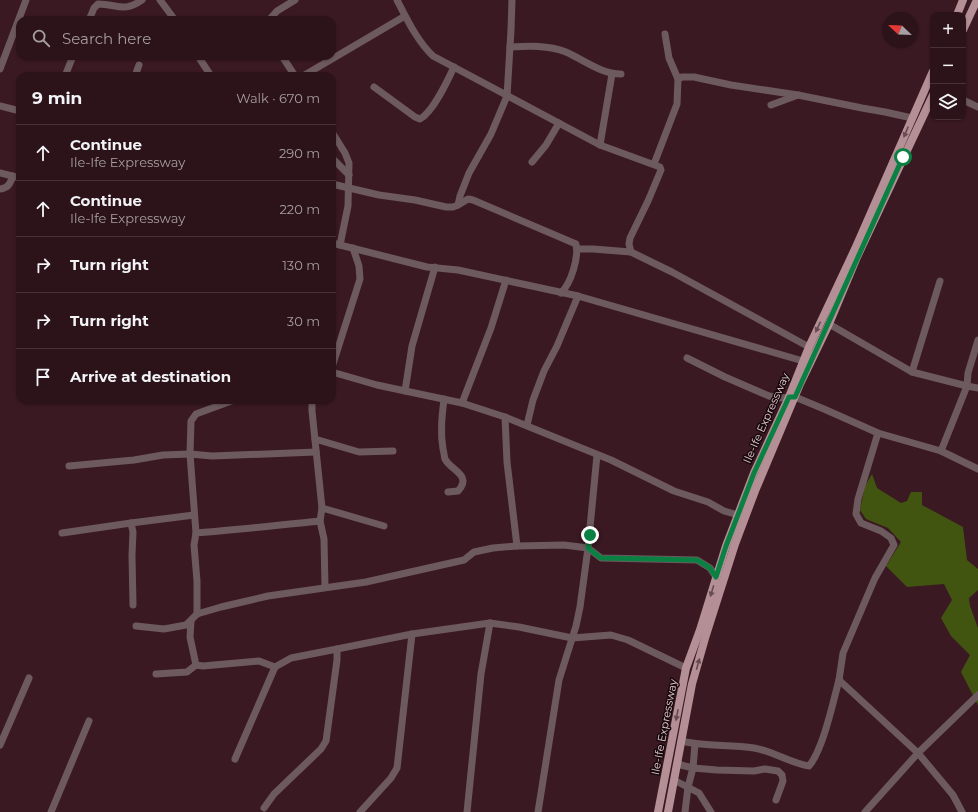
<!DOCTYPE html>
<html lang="en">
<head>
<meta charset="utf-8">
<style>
  :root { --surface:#2c131a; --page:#341c23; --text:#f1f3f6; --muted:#a69ea2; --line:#483239 }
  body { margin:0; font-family:Montserrat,sans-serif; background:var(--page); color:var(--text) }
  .controls { position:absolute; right:12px; top:12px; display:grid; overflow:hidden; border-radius:8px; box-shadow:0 1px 3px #0004 }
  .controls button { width:36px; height:36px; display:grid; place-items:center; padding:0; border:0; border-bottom:1px solid var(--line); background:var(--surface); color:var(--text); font:20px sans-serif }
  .compass { position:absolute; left:882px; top:12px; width:36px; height:36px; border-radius:50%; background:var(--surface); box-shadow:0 1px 3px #0004; rotate:293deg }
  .stop { position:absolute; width:12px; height:12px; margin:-9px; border:3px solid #0b8043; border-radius:50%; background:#fff }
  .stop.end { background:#0b8043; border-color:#fff; box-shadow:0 1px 4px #0008 }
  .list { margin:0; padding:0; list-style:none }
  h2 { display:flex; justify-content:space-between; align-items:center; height:52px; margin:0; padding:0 16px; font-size:17px }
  h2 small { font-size:13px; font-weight:400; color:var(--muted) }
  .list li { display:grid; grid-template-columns:26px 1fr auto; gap:12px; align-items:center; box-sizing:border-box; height:56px; padding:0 16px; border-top:1px solid var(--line) }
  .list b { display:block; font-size:15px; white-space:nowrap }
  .list p { margin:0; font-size:13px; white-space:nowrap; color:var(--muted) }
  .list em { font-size:13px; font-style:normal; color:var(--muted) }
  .icon { flex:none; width:22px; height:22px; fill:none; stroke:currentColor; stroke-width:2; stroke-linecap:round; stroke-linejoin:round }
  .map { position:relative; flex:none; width:978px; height:812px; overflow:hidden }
  .search { position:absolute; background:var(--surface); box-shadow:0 1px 3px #0004; left:16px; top:16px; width:320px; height:44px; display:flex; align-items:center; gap:10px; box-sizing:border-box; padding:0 14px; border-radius:12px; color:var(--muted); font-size:15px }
  .panel { position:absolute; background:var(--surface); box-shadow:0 1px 3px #0004; left:16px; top:72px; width:320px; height:332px; border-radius:12px }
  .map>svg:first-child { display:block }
  .green { fill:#415511 }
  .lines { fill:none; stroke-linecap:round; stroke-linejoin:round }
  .minor { stroke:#6d5a5e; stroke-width:7 }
  .major { stroke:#b48f96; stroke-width:8 }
  .oneway { fill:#664c52 }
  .route { stroke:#0b8043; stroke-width:5 }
  .labels { text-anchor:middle; stroke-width:3; stroke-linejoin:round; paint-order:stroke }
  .street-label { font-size:11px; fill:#e3cbd0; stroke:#18090d }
</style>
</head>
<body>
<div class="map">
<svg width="978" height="812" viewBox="0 0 978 812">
  <rect width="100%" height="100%" fill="#3b1922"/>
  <path class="green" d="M872,474L877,488L901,503L907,501L911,492H922V505L963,527L967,560L978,569V590L969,598L970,606L978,628V705L961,672L970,655L951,636L941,618L952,600L944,584L907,587L886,566L901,542L888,528L866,519L860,510L865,486Z"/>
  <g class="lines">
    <g class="minor">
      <path d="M160,0L175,20"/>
      <path d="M397,0C407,19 417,41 433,56L600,145L660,167L661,170L648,201L630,238L629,244L631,252L672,272L809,347"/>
      <path d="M89,20L94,8L98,4C117,4 124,13 142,0"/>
      <path d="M269,20L277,11L295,0"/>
      <path d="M665,34L669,58L678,79"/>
      <path d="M510,47C529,46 548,45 566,52C584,60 601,74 621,74"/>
      <path d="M198,56L211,76"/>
      <path d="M282,56L295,76"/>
      <path d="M0,69L26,0"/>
      <path d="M65,76L73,56"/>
      <path d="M135,76L139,65"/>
      <path d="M303,76L405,16"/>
      <path d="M374,87L415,117L420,119C433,112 447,82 454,67"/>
      <path d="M963,100L978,107"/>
      <path d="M771,105L798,95L862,108L885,112L912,118"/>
      <path d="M0,106L20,111"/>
      <path d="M332,132L345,153L349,163L348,206L340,245"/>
      <path d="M600,145L612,74"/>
      <path d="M332,158L349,175"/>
      <path d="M532,162L546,145L559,123"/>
      <path d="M654,164L677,104L678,79L682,77H694L731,85L798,95"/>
      <path d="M0,173L20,178"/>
      <path d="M332,184L379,195L415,200L446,207H453L458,205L460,196L469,173L491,134L507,96L511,30L512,0"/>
      <path d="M0,189C8,188 10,184 13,176"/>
      <path d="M458,205L468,199L473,200L576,244C579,258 571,283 561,293"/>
      <path d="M332,243L427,267L458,270L578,296L803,361"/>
      <path d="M577,249H593L631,252"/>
      <path d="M829,324L912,372L967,386L978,388"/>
      <path d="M687,358L725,377L769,396L778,398L795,397L824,409L878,433L941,451L978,469"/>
      <path d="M332,367L360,279L359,266L353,248"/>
      <path d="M332,372L377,385L462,403L505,417L611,460L674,491L708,502L724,511L738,515"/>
      <path d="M912,372L940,281"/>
      <path d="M405,391L412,346L435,267"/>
      <path d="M444,399C442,416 440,432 443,449C444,452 444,456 445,459C450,470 473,475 458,491L448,492"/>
      <path d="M312,400V411L322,508L320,521L324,539L325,587"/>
      <path d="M462,403L491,328L506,280"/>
      <path d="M505,417L507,462L517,546"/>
      <path d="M527,425L533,400L544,371L557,346L578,296"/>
      <path d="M878,433L858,499L856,514L861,523L881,531L891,538L894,545L875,578L843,653L839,680L918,753L953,795L962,812"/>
      <path d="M315,439L359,452L393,451"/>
      <path d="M941,451L967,386L968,373L978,340"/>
      <path d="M597,455L588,548L601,558L697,560L710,568L716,577"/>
      <path d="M69,466L134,460L163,455L190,454L212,456L316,452"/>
      <path d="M322,508L384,526"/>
      <path d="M131,523L133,532L132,555L133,605"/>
      <path d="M62,533L131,523L194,515"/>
      <path d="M196,533L190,454L191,421L196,414L234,400"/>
      <path d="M197,614V581L194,545L196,533C237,530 279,525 320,521"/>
      <path d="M191,621L190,637L196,665L203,666L259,661L275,667"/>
      <path d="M136,626L164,629L186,625L197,614L221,607L268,596L366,582L464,560L474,552L493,548L517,546L564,545L588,548L580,607L576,626L559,680L538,812"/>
      <path d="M156,674L187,672L196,665"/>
      <path d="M681,741C705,747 730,744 754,748C773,751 790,763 809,766C823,750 833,702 839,680"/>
      <path d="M0,745L29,678"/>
      <path d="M235,759L275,667L291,658L337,649L412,634L490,623L519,627L572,638L611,635L628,640L686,668"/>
      <path d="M677,764L693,768L717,770L754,771L765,769L778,771L782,775L783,781L776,800"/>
      <path d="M674,780L699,793L711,812"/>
      <path d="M264,808L274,794L321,749L326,741L337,660V649"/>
      <path d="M51,812L89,721"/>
      <path d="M360,812L391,778L397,768L412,634"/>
      <path d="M467,812L481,674L490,623"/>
      <path d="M685,812L688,787L693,768L695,744"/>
      <path d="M865,812L918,753L978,695"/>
    </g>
    <g class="major">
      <path d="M957,15L963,0"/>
      <path d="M963,30L977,0"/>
      <path d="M658,812L686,668L700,630L726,546L754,473L789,397L809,347L855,249L933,71"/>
      <path d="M668,812L692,684L706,635L735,544L755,491L800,384L829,324L857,257L933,95"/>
    </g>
  </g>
  <defs><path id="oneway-solid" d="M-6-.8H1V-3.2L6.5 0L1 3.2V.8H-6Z"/></defs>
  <g class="oneway">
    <use href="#oneway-solid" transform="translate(906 132) rotate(113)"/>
    <use href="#oneway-solid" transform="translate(818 327) rotate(115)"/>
    <use href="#oneway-solid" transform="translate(712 591) rotate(107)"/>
    <use href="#oneway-solid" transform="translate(698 664) rotate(-75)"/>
    <use href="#oneway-solid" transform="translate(677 715) rotate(101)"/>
  </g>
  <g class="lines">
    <path class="route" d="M590,535L588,548L601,558L697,560L710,568L716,577L726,546L754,473L789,397H795L903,157"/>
  </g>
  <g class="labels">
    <g class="street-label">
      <text transform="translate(766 418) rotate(-66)" y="4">Ile-Ife Expressway</text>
      <text transform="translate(664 727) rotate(-79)" y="4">Ile-Ife Expressway</text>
    </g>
  </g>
</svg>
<div class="controls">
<button>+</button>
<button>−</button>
<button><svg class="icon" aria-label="layers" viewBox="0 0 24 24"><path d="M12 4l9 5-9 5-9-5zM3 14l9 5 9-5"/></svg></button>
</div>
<svg class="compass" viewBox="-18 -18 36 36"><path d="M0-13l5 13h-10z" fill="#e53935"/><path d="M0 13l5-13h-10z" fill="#a69ea2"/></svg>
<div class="stop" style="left:903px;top:157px"></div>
<div class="stop end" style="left:590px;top:535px"></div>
<div class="search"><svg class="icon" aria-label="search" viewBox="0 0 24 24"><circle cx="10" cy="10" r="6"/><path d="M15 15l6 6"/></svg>Search here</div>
<section class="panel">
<h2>9 min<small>Walk · 670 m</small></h2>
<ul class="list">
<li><svg class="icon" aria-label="ahead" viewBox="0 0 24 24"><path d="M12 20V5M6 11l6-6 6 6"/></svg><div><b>Continue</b><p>Ile-Ife Expressway</p></div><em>290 m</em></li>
<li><svg class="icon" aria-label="ahead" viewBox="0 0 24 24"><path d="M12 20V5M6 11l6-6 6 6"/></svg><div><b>Continue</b><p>Ile-Ife Expressway</p></div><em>220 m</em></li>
<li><svg class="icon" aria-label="right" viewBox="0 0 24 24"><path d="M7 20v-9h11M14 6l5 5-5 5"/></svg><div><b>Turn right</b></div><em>130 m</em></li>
<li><svg class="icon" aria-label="right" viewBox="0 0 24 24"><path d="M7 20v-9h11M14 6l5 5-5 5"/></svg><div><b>Turn right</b></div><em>30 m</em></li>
<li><svg class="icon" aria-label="arrive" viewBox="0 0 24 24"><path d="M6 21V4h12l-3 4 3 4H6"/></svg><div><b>Arrive at destination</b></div></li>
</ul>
</section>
</div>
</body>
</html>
